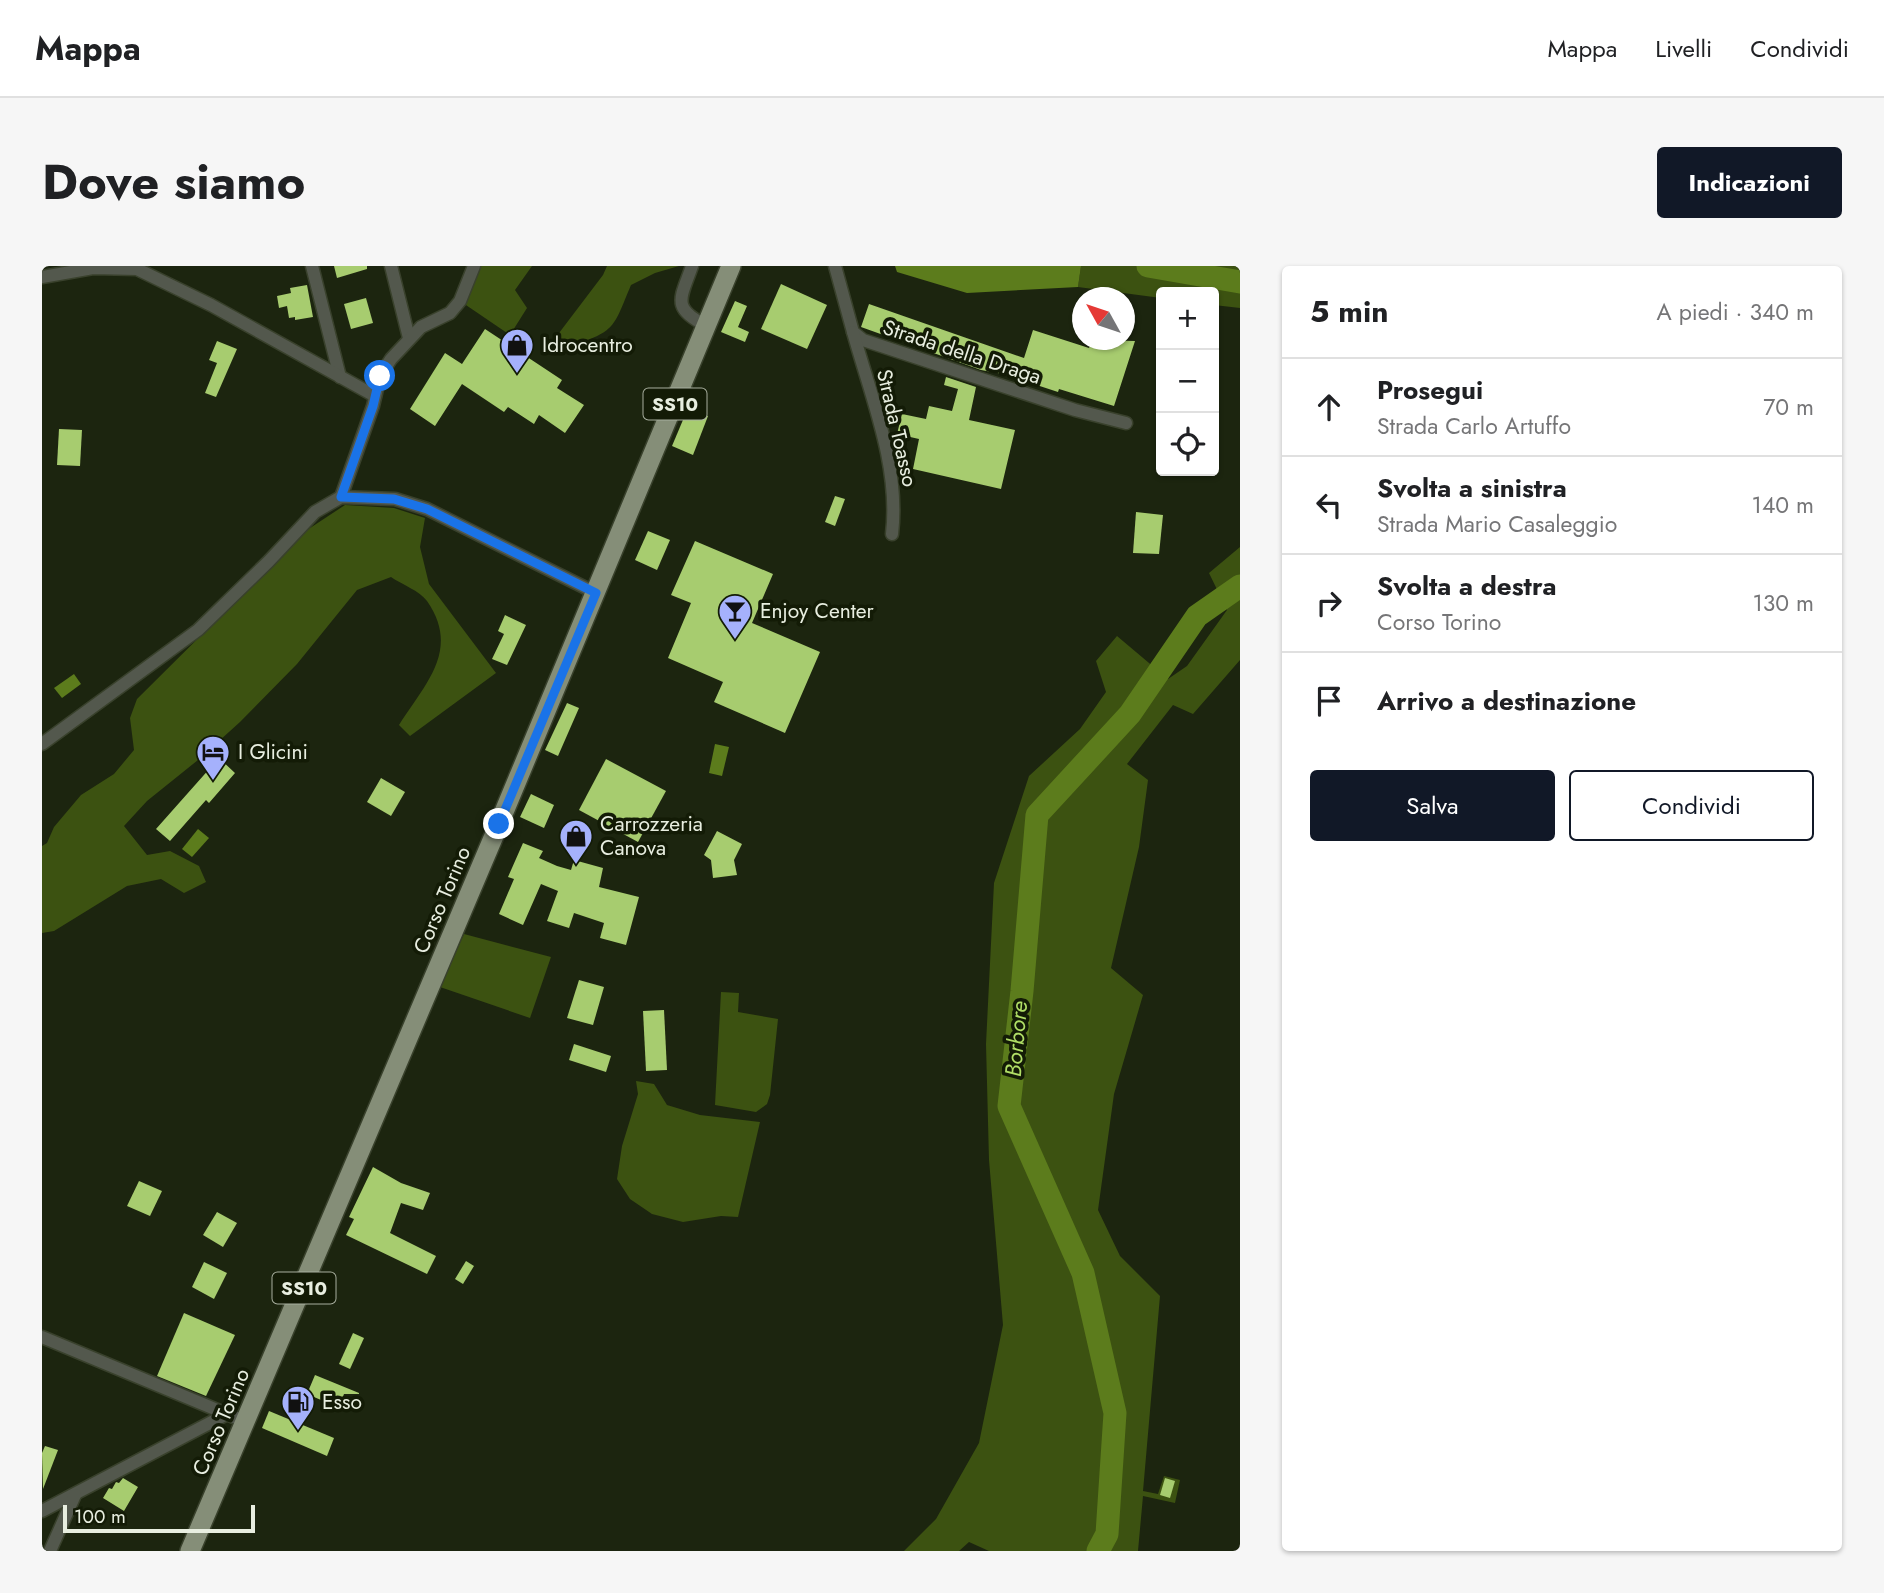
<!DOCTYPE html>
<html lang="it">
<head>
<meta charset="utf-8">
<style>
  :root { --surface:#fff; --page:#f6f6f6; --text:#202124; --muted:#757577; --line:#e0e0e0; --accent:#111827 }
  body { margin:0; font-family:Jost,sans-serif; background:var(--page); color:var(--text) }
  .controls { position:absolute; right:21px; top:21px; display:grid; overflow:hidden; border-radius:7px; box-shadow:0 2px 5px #0004 }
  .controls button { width:63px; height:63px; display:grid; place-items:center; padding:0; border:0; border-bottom:2px solid var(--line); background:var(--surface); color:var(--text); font:35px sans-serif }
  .compass { position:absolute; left:1030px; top:21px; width:63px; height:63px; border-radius:50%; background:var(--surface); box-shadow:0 2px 5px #0004; rotate:310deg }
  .scale { position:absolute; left:21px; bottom:18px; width:192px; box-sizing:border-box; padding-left:7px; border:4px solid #e8eee0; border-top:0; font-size:19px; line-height:24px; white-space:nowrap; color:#e8eee0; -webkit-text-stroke:5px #131b06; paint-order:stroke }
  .stop { position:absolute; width:21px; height:21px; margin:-16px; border:5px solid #1a73e8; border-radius:50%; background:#fff }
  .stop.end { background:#1a73e8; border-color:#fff; box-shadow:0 2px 7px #0008 }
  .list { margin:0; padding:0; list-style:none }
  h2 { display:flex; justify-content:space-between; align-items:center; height:91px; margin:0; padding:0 28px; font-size:30px }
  h2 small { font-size:23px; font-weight:400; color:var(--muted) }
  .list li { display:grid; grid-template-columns:46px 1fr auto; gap:21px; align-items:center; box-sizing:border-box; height:98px; padding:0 28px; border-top:2px solid var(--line) }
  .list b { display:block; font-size:26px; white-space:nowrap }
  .list p { margin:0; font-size:23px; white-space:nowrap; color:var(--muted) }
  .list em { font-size:23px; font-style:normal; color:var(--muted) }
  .actions { display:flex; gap:14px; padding:21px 28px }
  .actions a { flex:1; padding:16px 0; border:2px solid var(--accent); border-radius:7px; text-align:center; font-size:24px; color:var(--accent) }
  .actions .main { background:var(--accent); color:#fff }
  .icon { flex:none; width:38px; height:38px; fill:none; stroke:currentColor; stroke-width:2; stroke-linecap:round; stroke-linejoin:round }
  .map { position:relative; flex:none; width:1198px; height:1285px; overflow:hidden; border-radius:7px }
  header { display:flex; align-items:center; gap:42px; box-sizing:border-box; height:98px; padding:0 35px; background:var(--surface); border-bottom:2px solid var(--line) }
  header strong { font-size:33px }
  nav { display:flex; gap:38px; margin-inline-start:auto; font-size:24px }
  .intro { display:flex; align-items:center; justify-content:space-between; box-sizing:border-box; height:168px; padding:0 42px }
  h1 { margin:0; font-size:49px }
  .button { padding:18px 32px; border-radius:7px; background:var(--accent); color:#fff; font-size:24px; font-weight:700 }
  main { display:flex; gap:42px; padding:0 42px }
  aside { flex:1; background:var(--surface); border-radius:7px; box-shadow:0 2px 5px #0004 }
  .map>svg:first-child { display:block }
  .green { fill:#3c5211 }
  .water { fill:#5c7c1c }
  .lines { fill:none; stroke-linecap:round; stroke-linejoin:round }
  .river { stroke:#5c7c1c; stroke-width:23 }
  .building { fill:#a7cc6f }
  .minor-casing { stroke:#39412c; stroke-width:15 }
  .primary-casing { stroke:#39412c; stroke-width:22 }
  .minor { stroke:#53584d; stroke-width:12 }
  .primary { stroke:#858e78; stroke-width:19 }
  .route { stroke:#1a73e8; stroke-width:9 }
  .labels { text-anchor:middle; stroke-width:7; stroke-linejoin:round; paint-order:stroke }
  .shield { fill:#131b06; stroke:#a8af9f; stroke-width:2 }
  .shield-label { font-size:19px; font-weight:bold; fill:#e8eee0 }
  .poi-label { font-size:21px; fill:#e8eee0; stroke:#131b06; text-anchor:start }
  .street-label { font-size:21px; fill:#e8eee0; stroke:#131b06 }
  .water-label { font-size:23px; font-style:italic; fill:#b0de66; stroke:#131b06 }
</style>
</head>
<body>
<header>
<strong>Mappa</strong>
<nav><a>Mappa</a><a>Livelli</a><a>Condividi</a></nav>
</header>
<div class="intro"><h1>Dove siamo</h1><a class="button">Indicazioni</a></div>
<main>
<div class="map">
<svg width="1198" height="1285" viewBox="0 0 1198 1285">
  <rect width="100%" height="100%" fill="#1c250f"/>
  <g class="green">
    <path d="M432,0H490L473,24L485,42L468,69L418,35Z"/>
    <path d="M565,0H637L613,7L589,19C571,62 574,65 529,80L514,71L561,9Z"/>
    <path d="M1039,0H1198V42L1172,39V26H1119V32L1036,21Z"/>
    <path d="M303,239L352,242L383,252L378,281L387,318L454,407L368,470L357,459C383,418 419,384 385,335C378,325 359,318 349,311L315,324L255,398L198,456L156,494L105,535L82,560L105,589L128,585L157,600L164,616L142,627L119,613L85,620L12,665L0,667V580L5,577L12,561L39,529L72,508L92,484L88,452L95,433L265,264Z"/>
    <path d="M1198,281V394L1151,448L1131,439L1085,498L1106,514L1097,581L1069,702L1101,729L1072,828L1056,944L1078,990L1118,1030L1101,1225L1116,1228L1122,1210L1138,1214L1133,1237L1101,1230L1096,1285H947L927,1276L917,1285H862L894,1253L937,1177L961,1059L947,894L944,778L952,617L987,510L1038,463L1064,426L1054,395L1075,370L1126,413L1145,400L1185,344L1167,307Z"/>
    <path d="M422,668L509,691L488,752L398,721Z"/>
    <path d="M679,726L697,727L696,746L736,753L728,829L725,838L714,846L673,839Z"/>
    <path d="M594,815L612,818L625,839L658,849L718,856L696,951L679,950L641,956L610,948L588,933L575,913L580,880L596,828Z"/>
  </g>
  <g class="water">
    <path d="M853,0H1039L1036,21L925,27L855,6Z"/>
    <path d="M32,408L39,418L20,432L12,422Z"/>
    <path d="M673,478L687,481L680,510L667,507Z"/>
    <path d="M156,563L167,572L150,591L140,583Z"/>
  </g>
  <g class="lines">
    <g class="river">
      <path d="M1106,0L1198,16"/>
      <path d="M1056,1285L1065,1268L1073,1147L1041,1007L967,840L980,725L995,549L1088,448L1155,350L1198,320"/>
    </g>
  </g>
  <g class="building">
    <path d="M292,0H325V3L295,12Z"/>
    <path d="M739,18L785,39L765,83L719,63Z"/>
    <path d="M265,19L271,51L253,54V51L247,52L245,40L237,42L235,30L249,27L248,22Z"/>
    <path d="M324,32L331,57L309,63L302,38Z"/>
    <path d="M693,35L705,40L696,61L707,66L703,76L679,66Z"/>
    <path d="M827,38L982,92L991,64L1047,82L1050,74L1093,75L1072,140L1017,123L1016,126L961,108L939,104L819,61Z"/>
    <path d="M443,63L520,114L515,122L542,139L523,167L497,149L492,158L466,141L462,146L420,118L393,160L368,143L403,87L420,98Z"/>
    <path d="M175,75L195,83L174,131L163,127L175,97L167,94Z"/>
    <path d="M904,111L934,121L927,154L973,164L959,223L871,203L877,173L855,168L860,148L884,153L887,140L910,145L916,123L902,119Z"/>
    <path d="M646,142L666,150L651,189L630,180Z"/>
    <path d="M17,163L40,164L38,200L15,199Z"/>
    <path d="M793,230L803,233L793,260L783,256Z"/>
    <path d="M1094,246L1121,249L1117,288L1091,287Z"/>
    <path d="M606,265L628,274L615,304L593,294Z"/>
    <path d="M653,275L731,308L710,357L778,386L743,467L672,436L681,416L626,392L649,337L629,329Z"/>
    <path d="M463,349L484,359L465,399L450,393L462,368L456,365Z"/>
    <path d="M525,437L537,442L516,490L503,484Z"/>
    <path d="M177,492L193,507L167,537L164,534L128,575L114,563Z"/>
    <path d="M564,493L624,525L596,576L537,544Z"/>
    <path d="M339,512L363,526L349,550L325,536Z"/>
    <path d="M489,528L512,539L502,562L478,551Z"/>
    <path d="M675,565L700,578L692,594L695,609L671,612L669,594L662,589Z"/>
    <path d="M481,577L501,585L497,592L515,600L529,604L532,594L561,602L557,621L597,631L584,679L558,672L562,657L532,647L527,662L505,655L516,625L499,618L481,659L457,648L472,613L466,611Z"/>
    <path d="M537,714L562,721L551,759L525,752Z"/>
    <path d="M622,744L625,804L604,805L601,745Z"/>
    <path d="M532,778L569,790L564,806L527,794Z"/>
    <path d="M331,901L359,917L388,927L381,944L359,937L348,967L394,990L385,1008L304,969L312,953L307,951Z"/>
    <path d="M97,915L120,925L108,950L85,940Z"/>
    <path d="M175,946L195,957L181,981L161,969Z"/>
    <path d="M424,995L432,1000L421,1018L413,1013Z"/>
    <path d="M162,996L185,1007L172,1033L150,1021Z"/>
    <path d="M142,1047L193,1069L164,1130L115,1110Z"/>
    <path d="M311,1067L322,1072L308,1103L297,1098Z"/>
    <path d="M273,1109L317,1127V1128H302L300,1133L297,1132L293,1140L265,1128Z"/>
    <path d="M227,1145L292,1172L285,1190L220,1162Z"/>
    <path d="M3,1180L16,1184L1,1223L0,1187Z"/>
    <path d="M81,1212L96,1221L82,1245L61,1232L67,1222L70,1223L74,1216L77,1217Z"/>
    <path d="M1123,1212L1133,1215L1128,1232L1118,1229Z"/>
  </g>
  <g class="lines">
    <defs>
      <g id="minor">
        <path d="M270,0L298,111"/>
        <path d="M349,0L367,72"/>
        <path d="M650,0C639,32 628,42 665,60"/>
        <path d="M793,0L811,66L821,74L1033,144L1084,157"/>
        <path d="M0,11L51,2L95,3L169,39L333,130"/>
        <path d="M811,66C829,131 858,200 850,268"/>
        <path d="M299,231L331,140L338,110L349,93L379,61L408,47L418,35L432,0"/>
        <path d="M0,478L156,364L227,295L273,246L299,231L353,233L385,243L554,327"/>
        <path d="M0,1071L204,1156"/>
        <path d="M0,1245L183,1149"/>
        <path d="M8,1285L33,1229"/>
      </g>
      <path id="primary" d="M148,1285L457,558L689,0"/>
    </defs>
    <use href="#minor" class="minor-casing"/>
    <use href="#primary" class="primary-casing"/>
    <use href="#minor" class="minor"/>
    <use href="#primary" class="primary"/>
  </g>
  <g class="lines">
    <path class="route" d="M338,110L331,140L299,231L352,233L385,243L554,327L457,558"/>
  </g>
  <defs>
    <symbol id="shop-pin" viewBox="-11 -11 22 30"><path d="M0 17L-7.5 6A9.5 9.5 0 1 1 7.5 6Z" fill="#a5b1fc" stroke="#131b06"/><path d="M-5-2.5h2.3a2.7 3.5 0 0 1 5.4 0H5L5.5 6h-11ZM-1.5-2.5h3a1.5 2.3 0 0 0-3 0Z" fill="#111"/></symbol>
    <symbol id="bar-pin" viewBox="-11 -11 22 30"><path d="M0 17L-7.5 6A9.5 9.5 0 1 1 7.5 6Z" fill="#a5b1fc" stroke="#131b06"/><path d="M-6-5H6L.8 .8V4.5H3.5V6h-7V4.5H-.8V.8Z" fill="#111"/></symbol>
    <symbol id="hotel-pin" viewBox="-11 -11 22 30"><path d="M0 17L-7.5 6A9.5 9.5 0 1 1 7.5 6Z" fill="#a5b1fc" stroke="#131b06"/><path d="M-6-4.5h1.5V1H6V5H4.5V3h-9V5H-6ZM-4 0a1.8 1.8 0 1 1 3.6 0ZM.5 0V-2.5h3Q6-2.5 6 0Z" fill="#111"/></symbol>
    <symbol id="fuel-pin" viewBox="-11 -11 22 30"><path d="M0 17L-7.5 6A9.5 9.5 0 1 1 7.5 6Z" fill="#a5b1fc" stroke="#131b06"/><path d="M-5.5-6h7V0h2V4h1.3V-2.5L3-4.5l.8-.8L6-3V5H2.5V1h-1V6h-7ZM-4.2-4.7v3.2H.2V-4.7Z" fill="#111"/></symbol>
  </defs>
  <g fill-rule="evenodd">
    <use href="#shop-pin" x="456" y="60" width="38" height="52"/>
    <use href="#bar-pin" x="674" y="326" width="38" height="52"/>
    <use href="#hotel-pin" x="152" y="467" width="38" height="52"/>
    <use href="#shop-pin" x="515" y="551" width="38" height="52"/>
    <use href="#fuel-pin" x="237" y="1117" width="38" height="52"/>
  </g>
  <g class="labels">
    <g class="shield">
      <rect x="601.5" y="122.5" width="63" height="31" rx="5"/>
      <rect x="230.5" y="1006.5" width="63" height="31" rx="5"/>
    </g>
    <g class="shield-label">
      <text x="633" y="145">SS10</text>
      <text x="262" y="1029">SS10</text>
    </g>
    <g class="poi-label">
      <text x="500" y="86">Idrocentro</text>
      <text x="718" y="352">Enjoy Center</text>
      <text x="196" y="493">I Glicini</text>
      <text x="558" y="565">Carrozzeria<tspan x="558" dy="24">Canova</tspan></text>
      <text x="280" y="1143">Esso</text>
    </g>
    <g class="street-label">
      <text transform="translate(920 86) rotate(18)" y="7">Strada della Draga</text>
      <text transform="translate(855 162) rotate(77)" y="7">Strada Toasso</text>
      <text transform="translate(400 634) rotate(-67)" y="7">Corso Torino</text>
      <text transform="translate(179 1156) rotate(-67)" y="7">Corso Torino</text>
    </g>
    <g class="water-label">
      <text transform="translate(974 773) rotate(-85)" y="8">Borbore</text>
    </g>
  </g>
</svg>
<div class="controls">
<button>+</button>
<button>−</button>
<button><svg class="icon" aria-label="locate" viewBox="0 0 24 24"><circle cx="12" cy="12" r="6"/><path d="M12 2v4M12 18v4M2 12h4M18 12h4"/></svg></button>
</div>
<svg class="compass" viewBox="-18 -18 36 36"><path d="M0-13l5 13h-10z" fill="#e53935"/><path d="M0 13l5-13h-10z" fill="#757577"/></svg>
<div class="scale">100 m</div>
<div class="stop" style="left:338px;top:110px"></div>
<div class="stop end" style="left:457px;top:558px"></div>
</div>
<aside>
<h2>5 min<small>A piedi · 340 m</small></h2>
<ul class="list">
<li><svg class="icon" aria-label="ahead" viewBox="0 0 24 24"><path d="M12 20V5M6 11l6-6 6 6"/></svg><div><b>Prosegui</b><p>Strada Carlo Artuffo</p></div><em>70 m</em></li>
<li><svg class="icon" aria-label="left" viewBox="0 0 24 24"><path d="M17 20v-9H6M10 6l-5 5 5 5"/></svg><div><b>Svolta a sinistra</b><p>Strada Mario Casaleggio</p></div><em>140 m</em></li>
<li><svg class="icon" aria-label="right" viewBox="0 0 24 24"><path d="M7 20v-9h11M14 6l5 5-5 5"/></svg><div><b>Svolta a destra</b><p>Corso Torino</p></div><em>130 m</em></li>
<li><svg class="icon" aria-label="arrive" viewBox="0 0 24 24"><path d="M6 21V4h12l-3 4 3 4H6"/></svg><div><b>Arrivo a destinazione</b></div></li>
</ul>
<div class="actions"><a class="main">Salva</a><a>Condividi</a></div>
</aside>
</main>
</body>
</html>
